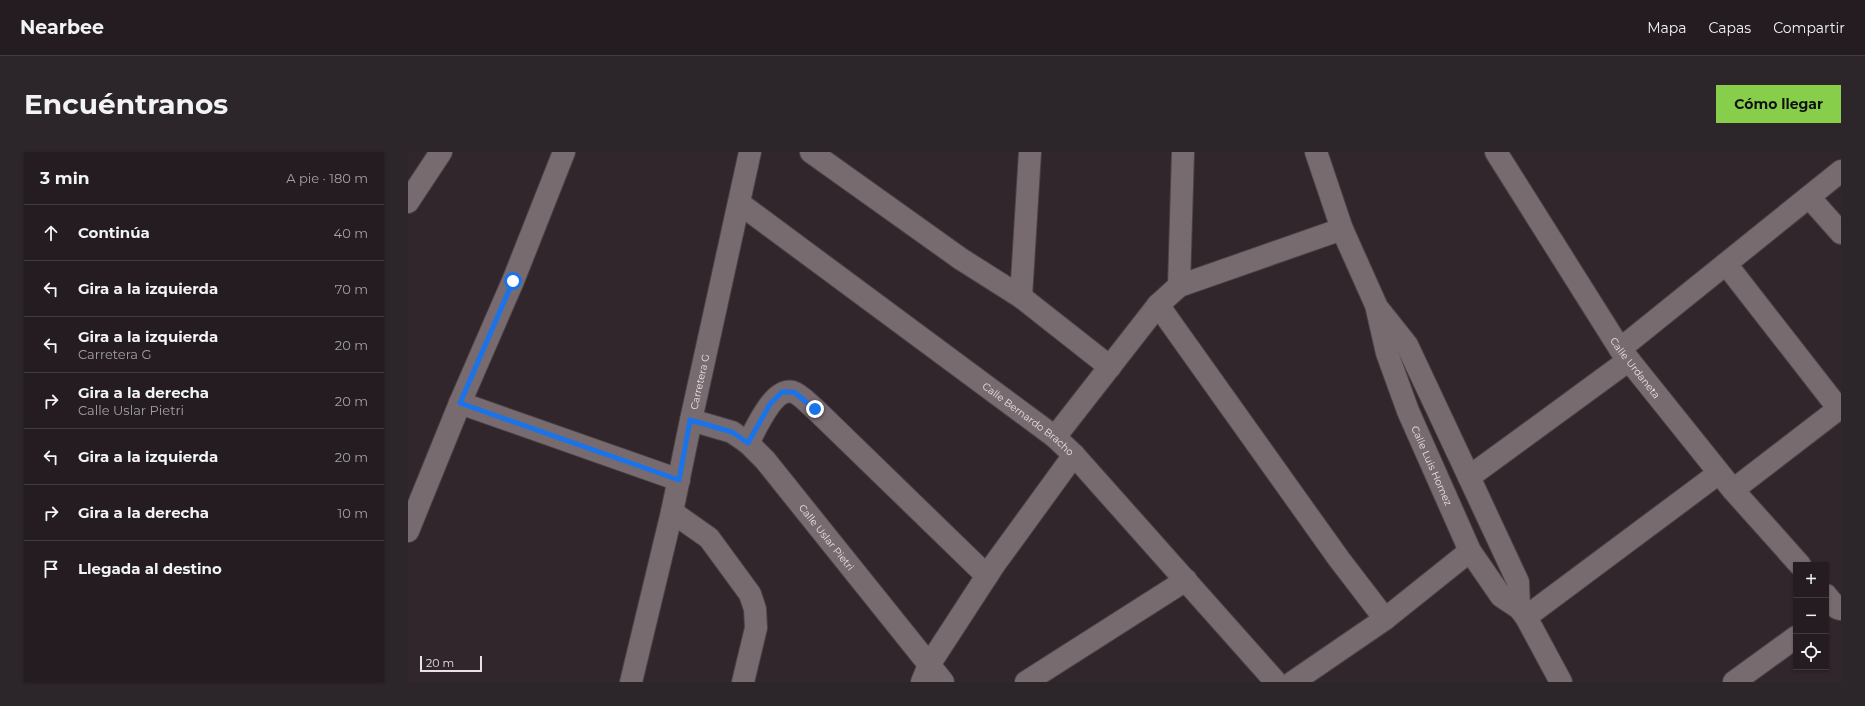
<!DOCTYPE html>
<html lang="es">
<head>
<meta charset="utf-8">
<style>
  :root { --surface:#241c20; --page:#2c2529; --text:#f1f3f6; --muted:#a3a1a5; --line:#413a3e; --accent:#87cf4b }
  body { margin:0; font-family:Montserrat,sans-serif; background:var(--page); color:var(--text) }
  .controls { position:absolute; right:12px; bottom:12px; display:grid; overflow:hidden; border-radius:0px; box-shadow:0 1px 3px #0004 }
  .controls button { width:36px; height:36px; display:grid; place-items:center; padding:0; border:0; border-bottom:1px solid var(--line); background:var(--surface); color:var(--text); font:20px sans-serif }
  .scale { position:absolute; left:12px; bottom:10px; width:62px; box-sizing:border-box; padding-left:4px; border:2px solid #e9e2e5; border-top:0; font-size:11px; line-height:14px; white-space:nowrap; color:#e9e2e5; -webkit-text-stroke:3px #30262b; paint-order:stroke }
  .stop { position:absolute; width:12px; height:12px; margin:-9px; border:3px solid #1a73e8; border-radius:50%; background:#fff }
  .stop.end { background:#1a73e8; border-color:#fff; box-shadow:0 1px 4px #0008 }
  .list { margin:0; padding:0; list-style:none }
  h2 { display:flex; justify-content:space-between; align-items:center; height:52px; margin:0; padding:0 16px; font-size:17px }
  h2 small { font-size:13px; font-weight:400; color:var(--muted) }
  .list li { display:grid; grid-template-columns:26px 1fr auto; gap:12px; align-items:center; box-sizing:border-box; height:56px; padding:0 16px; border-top:1px solid var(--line) }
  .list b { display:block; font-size:15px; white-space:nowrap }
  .list p { margin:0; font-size:13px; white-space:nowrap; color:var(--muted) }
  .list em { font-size:13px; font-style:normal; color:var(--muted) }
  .icon { flex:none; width:22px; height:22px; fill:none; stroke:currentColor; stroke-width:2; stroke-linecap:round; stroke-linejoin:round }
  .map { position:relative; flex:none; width:1433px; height:530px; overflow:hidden; border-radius:0px }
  header { display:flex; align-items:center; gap:24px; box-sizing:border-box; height:56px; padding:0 20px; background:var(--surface); border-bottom:1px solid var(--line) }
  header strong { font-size:19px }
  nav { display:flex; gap:22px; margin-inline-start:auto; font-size:14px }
  .intro { display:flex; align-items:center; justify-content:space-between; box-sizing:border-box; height:96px; padding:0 24px }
  h1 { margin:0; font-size:28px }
  .button { padding:10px 18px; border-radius:0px; background:var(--accent); color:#111; font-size:14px; font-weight:700 }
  main { display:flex; gap:24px; padding:0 24px }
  aside { flex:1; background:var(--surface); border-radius:0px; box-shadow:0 1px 3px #0004 }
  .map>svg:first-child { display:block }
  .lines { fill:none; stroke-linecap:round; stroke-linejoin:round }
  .minor-casing { stroke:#4a4245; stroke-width:24 }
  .minor { stroke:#776b70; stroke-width:22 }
  .route { stroke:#1a73e8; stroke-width:5 }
  .labels { text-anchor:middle; stroke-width:3.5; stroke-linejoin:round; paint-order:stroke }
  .street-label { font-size:10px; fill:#e9e2e5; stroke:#30262b }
</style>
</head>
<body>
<header>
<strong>Nearbee</strong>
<nav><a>Mapa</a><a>Capas</a><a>Compartir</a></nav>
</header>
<div class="intro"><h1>Encuéntranos</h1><a class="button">Cómo llegar</a></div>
<main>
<aside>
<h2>3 min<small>A pie · 180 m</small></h2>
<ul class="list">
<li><svg class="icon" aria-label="ahead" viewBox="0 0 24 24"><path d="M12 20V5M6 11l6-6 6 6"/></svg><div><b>Continúa</b></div><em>40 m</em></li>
<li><svg class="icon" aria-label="left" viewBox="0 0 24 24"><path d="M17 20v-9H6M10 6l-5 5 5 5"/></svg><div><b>Gira a la izquierda</b></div><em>70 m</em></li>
<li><svg class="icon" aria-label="left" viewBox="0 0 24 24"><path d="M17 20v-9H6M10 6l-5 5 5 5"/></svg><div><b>Gira a la izquierda</b><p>Carretera G</p></div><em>20 m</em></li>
<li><svg class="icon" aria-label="right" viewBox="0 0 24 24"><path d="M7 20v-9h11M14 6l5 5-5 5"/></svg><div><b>Gira a la derecha</b><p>Calle Uslar Pietri</p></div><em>20 m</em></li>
<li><svg class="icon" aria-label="left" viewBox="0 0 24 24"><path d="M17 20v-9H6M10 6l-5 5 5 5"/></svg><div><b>Gira a la izquierda</b></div><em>20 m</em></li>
<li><svg class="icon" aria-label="right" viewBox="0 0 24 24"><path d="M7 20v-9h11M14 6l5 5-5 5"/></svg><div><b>Gira a la derecha</b></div><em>10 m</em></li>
<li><svg class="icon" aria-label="arrive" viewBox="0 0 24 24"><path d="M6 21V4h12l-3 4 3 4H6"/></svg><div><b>Llegada al destino</b></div></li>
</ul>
</aside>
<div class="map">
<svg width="1433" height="530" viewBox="0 0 1433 530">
  <rect width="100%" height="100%" fill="#30262b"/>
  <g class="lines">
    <defs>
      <g id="minor">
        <path d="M403,0L553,107L613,145L702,215"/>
        <path id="s1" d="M908,0L934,77L968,153L979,201L1000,259L1062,399L1093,444L1111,456L1118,465L1153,530"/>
        <path id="s2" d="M1088,0L1212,197L1325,338L1392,413"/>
        <path d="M1401,45L1433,81"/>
        <path d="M0,50L33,0"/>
        <path id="s3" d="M331,51L647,285L666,303L868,530"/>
        <path d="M1318,112L1431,257"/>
        <path d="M771,134L775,0"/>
        <path d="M613,145L622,0"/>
        <path d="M750,153L931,407L977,467"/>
        <path d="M972,159L999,193L1061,325L1110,430L1111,456"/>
        <path d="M1212,197L1433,19"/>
        <path d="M52,251L271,328"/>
        <path id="s4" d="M283,268L324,280L340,291L357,308L535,530"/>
        <path d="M647,285L750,153L771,134L934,77"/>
        <path d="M340,291C348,277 365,235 385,240C392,242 401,252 407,257L579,424"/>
        <path d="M1061,325L1221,208"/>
        <path d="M1325,338L1433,255"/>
        <path d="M264,360L301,386L342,442L347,457L348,476L335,530"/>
        <path d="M0,379L52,251L105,129L156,0"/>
        <path d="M1418,443L1429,456L1433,457"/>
        <path d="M1118,465L1311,321"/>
        <path id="s5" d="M223,530L264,360L283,268L342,0"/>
        <path d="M514,530L521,513L586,413L666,303"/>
        <path d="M618,530L778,428"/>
        <path d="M885,530L977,467L1062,399"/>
        <path d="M1326,530L1388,485"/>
      </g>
    </defs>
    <use href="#minor" class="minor-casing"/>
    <use href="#minor" class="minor"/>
  </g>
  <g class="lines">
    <path class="route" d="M105,129L52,251L271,328L282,268L324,280L340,291L362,252L374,240H386L407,257"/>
  </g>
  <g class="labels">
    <g class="street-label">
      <text dy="4" stroke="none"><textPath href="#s2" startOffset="257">Calle Urdaneta</textPath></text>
      <text dy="4" stroke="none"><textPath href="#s5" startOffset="308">Carretera G</textPath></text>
      <text dy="4" stroke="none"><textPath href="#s3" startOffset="361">Calle Bernardo Bracho</textPath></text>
      <text dy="4" stroke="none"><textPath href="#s1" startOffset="335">Calle Luis Homez</textPath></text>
      <text dy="4" stroke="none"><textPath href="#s4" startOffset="185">Calle Uslar Pietri</textPath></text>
    </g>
  </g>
</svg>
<div class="controls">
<button>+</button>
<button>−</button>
<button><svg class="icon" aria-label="locate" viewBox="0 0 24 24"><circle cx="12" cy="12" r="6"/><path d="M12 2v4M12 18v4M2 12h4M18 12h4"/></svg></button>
</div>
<div class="scale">20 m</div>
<div class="stop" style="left:105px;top:129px"></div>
<div class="stop end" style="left:407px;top:257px"></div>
</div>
</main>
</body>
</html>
